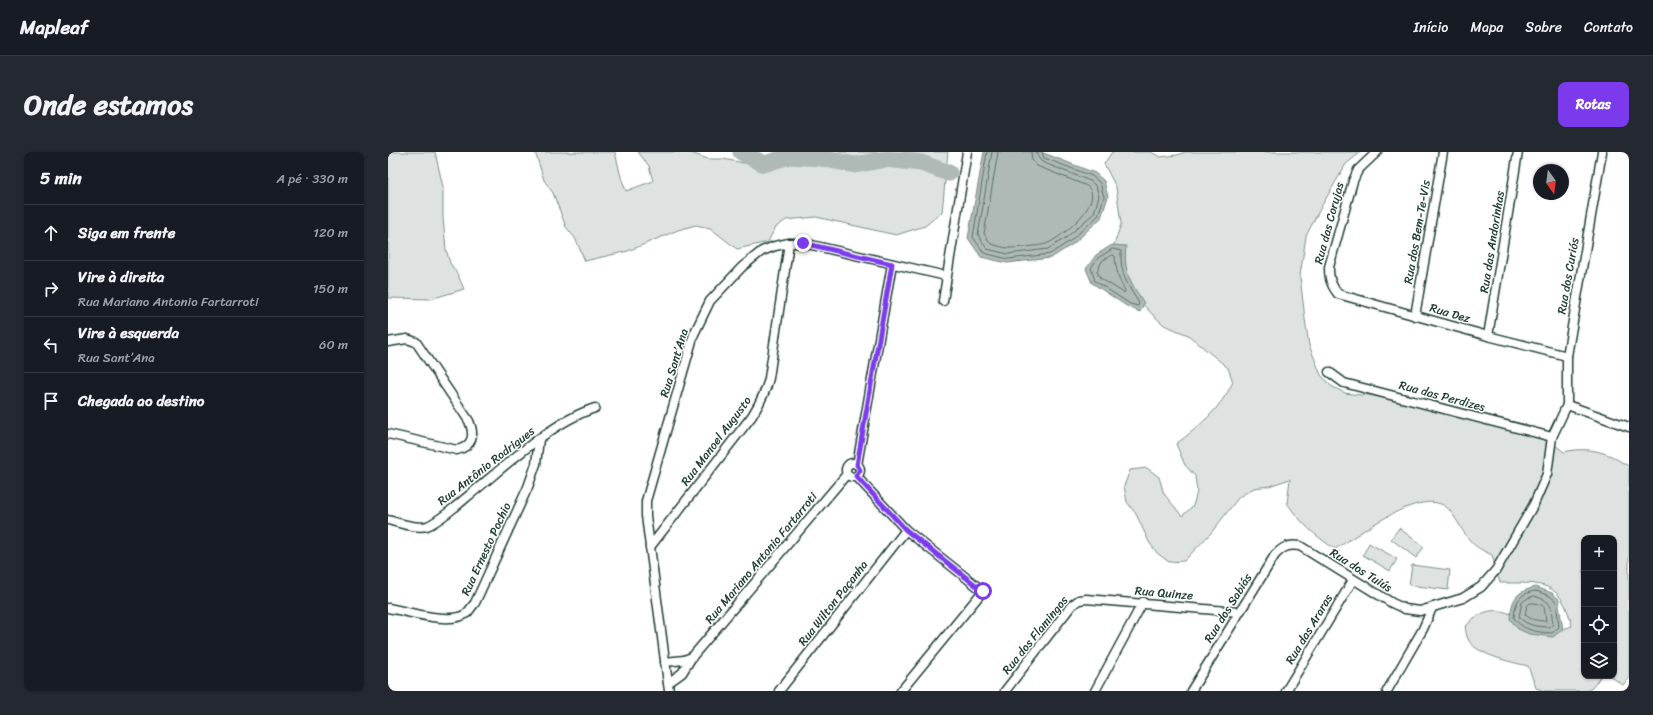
<!DOCTYPE html>
<html lang="pt">
<head>
<meta charset="utf-8">
<style>
  :root { --surface:#171b24; --page:#242831; --text:#f1f3f6; --muted:#9ea1a6; --line:#363941; --accent:#7c3aed }
  body { margin:0; font-family:Sriracha,sans-serif; background:var(--page); color:var(--text) }
  .controls { position:absolute; right:12px; bottom:12px; display:grid; overflow:hidden; border-radius:8px; box-shadow:0 1px 3px #0004 }
  .controls button { width:36px; height:36px; display:grid; place-items:center; padding:0; border:0; border-bottom:1px solid var(--line); background:var(--surface); color:var(--text); font:20px sans-serif }
  .compass { position:absolute; left:1145px; top:12px; width:36px; height:36px; border-radius:50%; background:var(--surface); box-shadow:0 1px 3px #0004; rotate:166deg }
  .stop { position:absolute; width:12px; height:12px; margin:-9px; border:3px solid #7c3aed; border-radius:50%; background:#fff }
  .stop.end { background:#7c3aed; border-color:#fff; box-shadow:0 1px 4px #0008 }
  .list { margin:0; padding:0; list-style:none }
  h2 { display:flex; justify-content:space-between; align-items:center; height:52px; margin:0; padding:0 16px; font-size:17px }
  h2 small { font-size:13px; font-weight:400; color:var(--muted) }
  .list li { display:grid; grid-template-columns:26px 1fr auto; gap:12px; align-items:center; box-sizing:border-box; height:56px; padding:0 16px; border-top:1px solid var(--line) }
  .list b { display:block; font-size:15px; white-space:nowrap }
  .list p { margin:0; font-size:13px; white-space:nowrap; color:var(--muted) }
  .list em { font-size:13px; font-style:normal; color:var(--muted) }
  .icon { flex:none; width:22px; height:22px; fill:none; stroke:currentColor; stroke-width:2; stroke-linecap:round; stroke-linejoin:round }
  .map { position:relative; flex:none; width:1241px; height:539px; overflow:hidden; border-radius:8px }
  header { display:flex; align-items:center; gap:24px; box-sizing:border-box; height:56px; padding:0 20px; background:var(--surface); border-bottom:1px solid var(--line) }
  header strong { font-size:19px }
  nav { display:flex; gap:22px; margin-inline-start:auto; font-size:14px }
  .intro { display:flex; align-items:center; justify-content:space-between; box-sizing:border-box; height:96px; padding:0 24px }
  h1 { margin:0; font-size:28px }
  .button { padding:10px 18px; border-radius:8px; background:var(--accent); color:#fff; font-size:14px; font-weight:700 }
  main { display:flex; gap:24px; padding:0 24px }
  aside { flex:1; background:var(--surface); border-radius:8px; box-shadow:0 1px 3px #0004 }
  .map>svg:first-child { display:block }
  .green { fill:#dee3e2; stroke:#7e908b }
  .water { fill:#afbab7; stroke:#758883 }
  .lines { fill:none; stroke-linecap:round; stroke-linejoin:round }
  .shore { stroke:#596f68; stroke-width:1 }
  .river { stroke:#afbab7; stroke-width:17 }
  .minor-casing { stroke:#1f3d34; stroke-width:11 }
  .minor { stroke:#fff; stroke-width:8 }
  .route { stroke:#7c3aed; stroke-width:5 }
  .labels { text-anchor:middle; stroke-width:3; stroke-linejoin:round; paint-order:stroke }
  .street-label { font-size:12px; fill:#1f3d34; stroke:#fff }
</style>
</head>
<body>
<header>
<strong>Mapleaf</strong>
<nav><a>Início</a><a>Mapa</a><a>Sobre</a><a>Contato</a></nav>
</header>
<div class="intro"><h1>Onde estamos</h1><a class="button">Rotas</a></div>
<main>
<aside>
<h2>5 min<small>A pé · 330 m</small></h2>
<ul class="list">
<li><svg class="icon" aria-label="ahead" viewBox="0 0 24 24"><path d="M12 20V5M6 11l6-6 6 6"/></svg><div><b>Siga em frente</b></div><em>120 m</em></li>
<li><svg class="icon" aria-label="right" viewBox="0 0 24 24"><path d="M7 20v-9h11M14 6l5 5-5 5"/></svg><div><b>Vire à direita</b><p>Rua Mariano Antonio Fartarroti</p></div><em>150 m</em></li>
<li><svg class="icon" aria-label="left" viewBox="0 0 24 24"><path d="M17 20v-9H6M10 6l-5 5 5 5"/></svg><div><b>Vire à esquerda</b><p>Rua Sant’Ana</p></div><em>60 m</em></li>
<li><svg class="icon" aria-label="arrive" viewBox="0 0 24 24"><path d="M6 21V4h12l-3 4 3 4H6"/></svg><div><b>Chegada ao destino</b></div></li>
</ul>
</aside>
<div class="map">
<svg width="1241" height="539" viewBox="0 0 1241 539">
  <rect width="100%" height="100%" fill="#fff"/>
  <filter id="ink" filterUnits="userSpaceOnUse"><feTurbulence type="fractalNoise" baseFrequency=".025" numOctaves="2"/><feDisplacementMap in="SourceGraphic" scale="8" xChannelSelector="R" yChannelSelector="G"/><feConvolveMatrix kernelMatrix="1 2 1 2 8 2 1 2 1" color-interpolation-filters="sRGB"/></filter>
  <g filter="url(#ink)">
    <g class="green">
      <path d="M0,0H47L55,35V66L58,97L62,111L70,123L76,137L43,147L0,146Z"/>
      <path d="M147,0H227L233,25L238,39L265,29L261,14L250,0H300L320,7H335L366,13L384,9L400,0H560L554,60L537,74L508,83L428,65L398,68L387,76L380,90L349,97L322,76L308,73L290,78L240,99L197,109L187,86L178,75L165,41L156,28Z"/>
      <path d="M724,0H763L772,5L789,3L797,0H973L958,12L933,55L918,84L912,124L917,167L921,193L933,223L943,234L957,241L973,243L976,242L1141,273L1176,300C1191,296 1206,297 1221,303C1228,306 1234,311 1241,314V526L1235,533L1222,524H1226V386H1196V524H1213L1204,536L1198,539H1157L1148,536L1140,514C1124,510 1087,503 1080,487C1078,484 1078,478 1077,475C1081,471 1085,466 1089,464C1115,449 1130,469 1153,476C1164,479 1174,478 1184,474C1173,428 1154,431 1112,431L1104,403C1078,392 1078,381 1063,360C1040,328 970,384 947,397C927,384 912,370 899,351L902,327L881,334L866,336L851,345L823,381L796,409L781,410L769,401L761,390L748,362L739,350L736,334L742,318L759,316L771,325L776,342L794,364L805,354L809,340L807,324L797,313L788,292C812,274 832,257 845,230L840,216L800,183L776,173L764,162L736,132L723,102L733,72L728,35L716,12Z"/>
      <path d="M1011,376L1036,395L1028,406L1003,387Z"/>
      <path d="M981,391L1009,407L1002,419L975,403Z"/>
      <path d="M1024,413L1062,418L1060,438L1021,433Z"/>
    </g>
    <g class="water">
      <path d="M596,0H653L707,21L716,29L720,45L713,66L685,92L663,106L619,111L593,105L580,86Z"/>
      <path d="M724,93L738,94C735,120 743,131 756,151L752,160L740,155L704,131L698,117L708,103Z"/>
      <path d="M1148,435L1164,441L1172,448L1171,454L1175,477L1165,485L1141,482L1130,477L1122,467C1124,447 1127,440 1148,435Z"/>
    </g>
    <g class="lines">
      <g class="shore">
        <path d="M599,0L585,85L596,101L620,107L662,102L682,89L710,64L716,45L712,31L704,24L656,6L654,0"/>
        <path d="M604,0L590,83L599,97L620,102L660,97L679,85L706,61L711,44L708,34L702,29L654,10L650,5L649,0"/>
        <path d="M610,0L596,82L603,92C608,93 615,96 621,96C630,96 650,94 658,92C673,86 718,50 699,34L649,14L644,8L643,0"/>
        <path d="M725,97L733,99C732,122 739,132 751,151L750,154L742,152L707,129L703,116L710,106Z"/>
        <path d="M725,103L727,104C728,117 730,127 737,138L736,141L712,126L709,119L714,109Z"/>
        <path d="M1148,439L1162,444L1168,449L1171,475L1164,481C1148,480 1136,479 1126,466C1127,450 1131,441 1148,439Z"/>
        <path d="M1147,444C1166,451 1162,453 1165,472L1162,475C1151,475 1139,474 1131,465L1134,450L1140,446Z"/>
        <path d="M1143,451H1147L1156,454L1158,469C1151,469 1141,468 1137,462L1139,454Z"/>
      </g>
      <path class="river" d="M353,0L376,12L402,4L432,6L467,13L498,7L533,11L561,21"/>
      <defs>
        <g id="minor">
          <path d="M989,0L970,18L965,29L941,115C941,127 943,133 950,142L1100,184L1179,204"/>
          <path d="M555,149L579,0"/>
          <path d="M1027,164L1055,0"/>
          <path d="M1100,184L1130,0"/>
          <path d="M0,190L19,187L28,190L81,269C87,283 85,294 69,298L0,282"/>
          <path d="M941,220L956,231L1164,285"/>
          <path d="M1179,253L1241,275"/>
          <circle cx="465" cy="318" r="7"/>
          <path d="M469,313L504,112"/>
          <path d="M468,324L518,378L595,439L513,539"/>
          <path d="M0,368C11,371 28,377 39,374C48,371 71,352 79,345C115,316 163,270 207,256"/>
          <path d="M262,395L364,264C372,251 378,240 381,226L401,91"/>
          <path d="M0,456C19,459 63,474 79,461C82,458 84,454 87,451L140,335L148,312L151,287"/>
          <path d="M277,510L296,508L304,505"/>
          <path d="M280,531L294,521L304,505L459,322"/>
          <path d="M281,539L258,364V349L306,182L322,149L354,115L374,99L387,94L401,91H415L558,124"/>
          <path d="M391,539L518,378"/>
          <path d="M617,539L684,453L691,448L698,447L851,460"/>
          <path d="M707,539L755,450"/>
          <path d="M803,539L887,403C895,395 900,392 912,394L1004,451L1017,457L1032,459L1075,446L1093,435L1108,418L1146,352L1159,322L1164,285L1179,253V204L1214,0"/>
          <path d="M898,539L965,428"/>
          <path d="M999,539L1035,477L1044,456"/>
        </g>
      </defs>
      <use href="#minor" class="minor-casing"/>
      <use href="#minor" class="minor"/>
    </g>
  </g>
  <g class="lines" filter="url(#ink)">
    <path class="route" d="M415,91L504,112L469,313L472,318L468,324L518,378L595,439"/>
  </g>
  <g class="labels">
    <g class="street-label">
      <text transform="translate(941 71) rotate(-75)" y="4">Rua das Corujas</text>
      <text transform="translate(1029 80) rotate(-80)" y="4">Rua dos Bem-Te-Vis</text>
      <text transform="translate(1104 90) rotate(-81)" y="4">Rua das Andorinhas</text>
      <text transform="translate(1180 124) rotate(-80)" y="4">Rua dos Curiós</text>
      <text transform="translate(1062 161) rotate(16)" y="4">Rua Dez</text>
      <text transform="translate(286 211) rotate(-73)" y="4">Rua Sant’Ana</text>
      <text transform="translate(1054 244) rotate(15)" y="4">Rua das Perdizes</text>
      <text transform="translate(328 289) rotate(-53)" y="4">Rua Manoel Augusto</text>
      <text transform="translate(98 314) rotate(-38)" y="4">Rua Antônio Rodrigues</text>
      <text transform="translate(98 397) rotate(-65)" y="4">Rua Ernesto Pochio</text>
      <text transform="translate(373 406) rotate(-50)" y="4">Rua Mariano Antonio Fartarroti</text>
      <text transform="translate(973 418) rotate(32)" y="4">Rua dos Tuiús</text>
      <text transform="translate(776 441) rotate(5)" y="4">Rua Quinze</text>
      <text transform="translate(445 451) rotate(-52)" y="4">Rua Wilton Paçanha</text>
      <text transform="translate(840 456) rotate(-58)" y="4">Rua dos Sabiás</text>
      <text transform="translate(921 477) rotate(-59)" y="4">Rua das Araras</text>
      <text transform="translate(647 483) rotate(-51)" y="4">Rua dos Flamingos</text>
    </g>
  </g>
</svg>
<div class="controls">
<button>+</button>
<button>−</button>
<button><svg class="icon" aria-label="locate" viewBox="0 0 24 24"><circle cx="12" cy="12" r="6"/><path d="M12 2v4M12 18v4M2 12h4M18 12h4"/></svg></button>
<button><svg class="icon" aria-label="layers" viewBox="0 0 24 24"><path d="M12 4l9 5-9 5-9-5zM3 14l9 5 9-5"/></svg></button>
</div>
<svg class="compass" viewBox="-18 -18 36 36"><path d="M0-13l5 13h-10z" fill="#e53935"/><path d="M0 13l5-13h-10z" fill="#9ea1a6"/></svg>
<div class="stop" style="left:595px;top:439px"></div>
<div class="stop end" style="left:415px;top:91px"></div>
</div>
</main>
</body>
</html>
